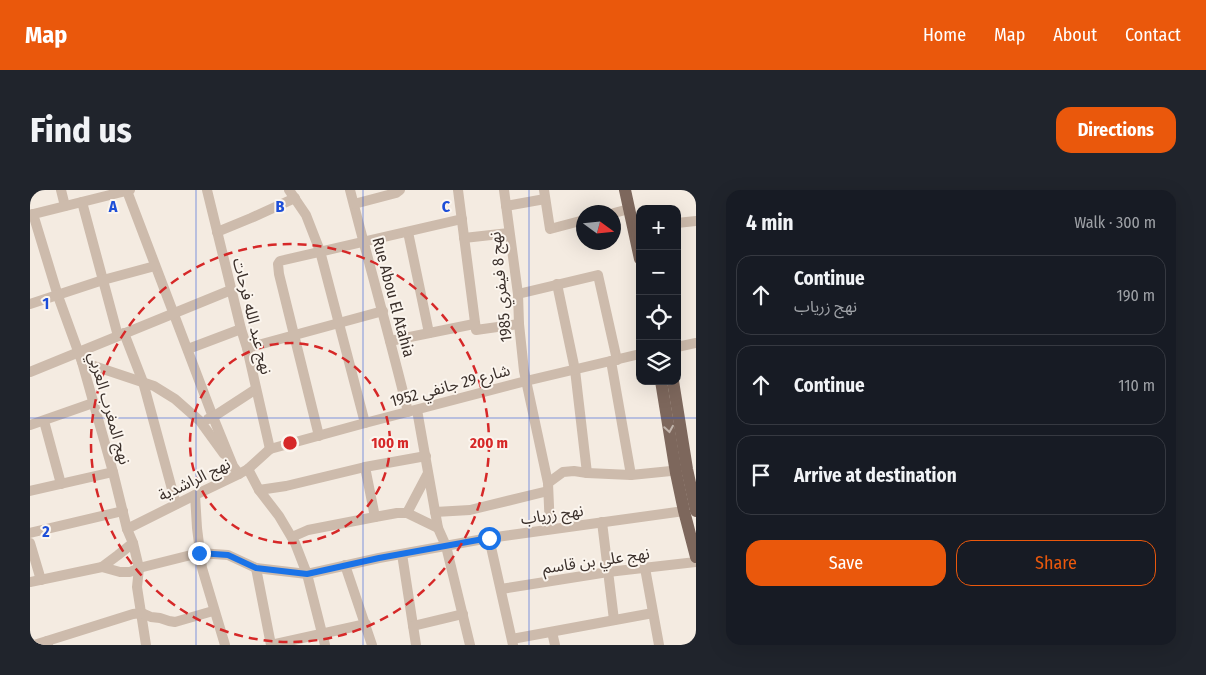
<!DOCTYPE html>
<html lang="en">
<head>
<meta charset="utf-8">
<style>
  :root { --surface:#171b24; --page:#20242c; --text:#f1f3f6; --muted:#9ea1a6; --line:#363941; --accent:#ea580c }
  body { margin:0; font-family:"Fira Sans Condensed","Noto Sans Arabic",sans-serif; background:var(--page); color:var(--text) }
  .controls { position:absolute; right:15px; top:15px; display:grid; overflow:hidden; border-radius:10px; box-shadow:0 5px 20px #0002 }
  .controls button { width:45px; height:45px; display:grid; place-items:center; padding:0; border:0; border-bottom:1px solid var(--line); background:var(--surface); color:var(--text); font:25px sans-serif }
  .compass { position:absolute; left:546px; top:15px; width:45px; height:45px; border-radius:50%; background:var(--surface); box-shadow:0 5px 20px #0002; rotate:105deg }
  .stop { position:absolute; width:15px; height:15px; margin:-11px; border:4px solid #1a73e8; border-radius:50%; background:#fff }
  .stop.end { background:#1a73e8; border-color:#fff; box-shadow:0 1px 5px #0008 }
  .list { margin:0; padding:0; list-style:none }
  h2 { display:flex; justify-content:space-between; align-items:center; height:65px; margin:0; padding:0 20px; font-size:21px }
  h2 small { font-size:16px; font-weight:400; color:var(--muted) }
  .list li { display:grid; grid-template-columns:32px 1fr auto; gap:15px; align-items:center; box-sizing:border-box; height:80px; margin:0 10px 10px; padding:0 10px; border:1px solid var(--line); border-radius:15px }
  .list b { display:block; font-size:19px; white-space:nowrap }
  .list p { margin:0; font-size:16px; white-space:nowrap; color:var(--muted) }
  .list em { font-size:16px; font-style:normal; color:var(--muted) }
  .actions { display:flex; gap:10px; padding:15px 20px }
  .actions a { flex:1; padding:11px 0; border:1px solid var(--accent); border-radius:15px; text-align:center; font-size:18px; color:var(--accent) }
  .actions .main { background:var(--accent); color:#fff }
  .icon { flex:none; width:28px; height:28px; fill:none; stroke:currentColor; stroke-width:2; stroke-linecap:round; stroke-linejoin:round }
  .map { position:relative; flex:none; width:666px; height:455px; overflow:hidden; border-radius:15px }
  header { display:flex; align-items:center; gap:30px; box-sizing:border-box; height:70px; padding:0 25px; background:var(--accent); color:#fff }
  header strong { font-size:24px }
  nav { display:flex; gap:28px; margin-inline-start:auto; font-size:18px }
  .intro { display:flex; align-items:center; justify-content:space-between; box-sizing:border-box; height:120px; padding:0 30px }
  h1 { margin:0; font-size:35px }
  .button { padding:12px 22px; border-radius:15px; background:var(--accent); color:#fff; font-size:18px; font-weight:700 }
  main { display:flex; gap:30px; padding:0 30px }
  aside { flex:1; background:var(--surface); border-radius:15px; box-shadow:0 5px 20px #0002 }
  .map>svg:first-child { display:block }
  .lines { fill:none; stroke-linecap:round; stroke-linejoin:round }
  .minor { stroke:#cdbbac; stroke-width:10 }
  .major { stroke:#7d675c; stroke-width:12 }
  .oneway { stroke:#c2b5ac }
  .route { stroke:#1a73e8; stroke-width:6 }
  .grid { fill:none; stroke:#1d4ed8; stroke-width:1; stroke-opacity:0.55 }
  .ring { fill:none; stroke:#d62828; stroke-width:2.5; stroke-dasharray:9 6 }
  .labels { text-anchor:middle; stroke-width:4; stroke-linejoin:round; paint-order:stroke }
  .street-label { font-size:16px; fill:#3b302b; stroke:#fbf5ee }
  .grid-label { font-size:16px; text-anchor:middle; font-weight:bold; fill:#1d4ed8; stroke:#fbf5ee; stroke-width:4; stroke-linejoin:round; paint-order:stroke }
  .centre { fill:#d62828; stroke:#fbf5ee; stroke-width:2.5 }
  .ring-label { font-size:15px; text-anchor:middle; font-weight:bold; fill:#d62828; stroke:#fbf5ee; stroke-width:4; stroke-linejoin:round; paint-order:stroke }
</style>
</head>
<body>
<header>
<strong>Map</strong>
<nav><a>Home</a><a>Map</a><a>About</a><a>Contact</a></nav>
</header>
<div class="intro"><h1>Find us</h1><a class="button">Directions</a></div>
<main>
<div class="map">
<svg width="666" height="455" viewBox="0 0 666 455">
  <rect width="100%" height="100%" fill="#f4ebe1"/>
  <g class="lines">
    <g class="minor">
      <path d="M31,0L35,16"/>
      <path d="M177,0L211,139L217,158L240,259"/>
      <path d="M259,0L276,25L290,61L335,233"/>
      <path d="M320,0C339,74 360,148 378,222"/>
      <path d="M428,0L446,140L489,134"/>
      <path d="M474,0L488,104L489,134L494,181L518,293L520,339"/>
      <path d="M514,0L520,39L554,30"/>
      <path d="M97,1L183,227L203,276L209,284"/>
      <path d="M52,12L88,146"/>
      <path d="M324,14L366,3L370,0"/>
      <path d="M476,16L515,9"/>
      <path d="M584,23L599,19"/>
      <path d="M3,24L28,106L52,172L83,282L97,339L103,353L109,378L107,397L116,455"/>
      <path d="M0,25L100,0"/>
      <path d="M647,33L666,31"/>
      <path d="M187,42L221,28L265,8"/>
      <path d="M378,42L399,143"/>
      <path d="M434,48L479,43"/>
      <path d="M527,94L545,180L557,283"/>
      <path d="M488,104L568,85L587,170"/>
      <path d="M0,114L73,90L125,76"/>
      <path d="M94,143L113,192L146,314"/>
      <path d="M360,151L444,134"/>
      <path d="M647,157L666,153"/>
      <path d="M217,158L353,121"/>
      <path d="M158,159L211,139"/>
      <path d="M581,171L601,285"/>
      <path d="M52,172L124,196L145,209L170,231L194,264"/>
      <path d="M0,182L201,100"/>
      <path d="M387,220L408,338L416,356L440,455"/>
      <path d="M178,229L183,227L226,199"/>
      <path d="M14,231L31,294"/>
      <path d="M0,235L63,213"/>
      <path d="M289,246L249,84L248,74L250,71L432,29"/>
      <path d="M335,277L345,327L367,323H377L408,338"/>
      <path d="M218,279L229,300L249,326L265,353L277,384L295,455"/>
      <path d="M518,293L533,282L544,281L557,283L601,285L651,280"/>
      <path d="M229,300L256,296L335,277L396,266"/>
      <path d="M0,301L83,282"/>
      <path d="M165,305L167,338L172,378L195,455"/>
      <path d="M405,322L440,320L518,301"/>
      <path d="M377,323L398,283"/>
      <path d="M572,332L584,430"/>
      <path d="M97,339L165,305L209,284L218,279L240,259L335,233L496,191L610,164"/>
      <path d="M0,343L93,321"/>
      <path d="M262,347L278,340L345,327"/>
      <path d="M459,348L483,455"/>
      <path d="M0,353L11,390"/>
      <path d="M372,364L386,455"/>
      <path d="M315,375L342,455"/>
      <path d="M72,377L88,365L103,353"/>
      <path d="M226,378L241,455"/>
      <path d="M615,378L629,455"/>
      <path d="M0,392L72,377L90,382H100L109,378L169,363L198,365L226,378L277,384L349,368L459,348L654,321"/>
      <path d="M471,399L578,382L666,372"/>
      <path d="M383,436L433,424"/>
      <path d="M522,442L525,455"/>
      <path d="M482,449L623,423"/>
      <path d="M17,451L103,424L112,423L121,427L130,428L139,431L145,432L183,421"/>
      <path d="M4,455L17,451L18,455"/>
      <path d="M241,455L336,434"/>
    </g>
    <g class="major">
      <path d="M595,0L610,69"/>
      <path d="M631,191L646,283L654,321L666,367"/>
      <path d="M643,191L657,279L666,321"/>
    </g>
  </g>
  <defs><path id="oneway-chevron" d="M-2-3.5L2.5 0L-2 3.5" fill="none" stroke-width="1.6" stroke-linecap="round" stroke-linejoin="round" transform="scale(1.25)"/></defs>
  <use class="oneway" href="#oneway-chevron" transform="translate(639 239) rotate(81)"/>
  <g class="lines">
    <path class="route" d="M169,363L198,365L226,378L277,384L349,368L459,348"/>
  </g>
  <path class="grid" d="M166,0V455M333,0V455M499,0V455M0,228H666"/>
  <g class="ring">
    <circle cx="260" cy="253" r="100"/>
    <circle cx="260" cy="253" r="199"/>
  </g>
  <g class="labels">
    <g class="street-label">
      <text transform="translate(470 97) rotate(-96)" y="6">نهج 8 فيفري 1985</text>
      <text transform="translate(364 107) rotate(75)" y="6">Rue Abou El Atahia</text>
      <text transform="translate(223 126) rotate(76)" y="6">نهج عبد الله فرحات</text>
      <text transform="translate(420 195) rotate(-15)" y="6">شارع 29 جانفي 1952</text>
      <text transform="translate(80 218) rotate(74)" y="6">نهج المغرب العربي</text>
      <text transform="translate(164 289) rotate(-26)" y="6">نهج الراشدية</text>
      <text transform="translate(522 324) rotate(-8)" y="6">نهج زرياب</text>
      <text transform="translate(566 370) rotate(-8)" y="6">نهج علي بن قاسم</text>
    </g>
  </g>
  <g class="grid-label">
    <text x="83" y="22">A</text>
    <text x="250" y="22">B</text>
    <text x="416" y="22">C</text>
    <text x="16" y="119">1</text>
    <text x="16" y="347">2</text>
  </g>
  <circle cx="260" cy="253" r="8" class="centre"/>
  <g class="ring-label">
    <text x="360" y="258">100 m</text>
    <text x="459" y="258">200 m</text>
  </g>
</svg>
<div class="controls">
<button>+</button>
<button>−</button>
<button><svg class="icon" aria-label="locate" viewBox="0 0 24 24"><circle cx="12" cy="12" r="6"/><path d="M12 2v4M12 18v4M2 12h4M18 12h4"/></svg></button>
<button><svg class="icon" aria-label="layers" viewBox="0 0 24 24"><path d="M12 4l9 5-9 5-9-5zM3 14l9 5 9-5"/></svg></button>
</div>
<svg class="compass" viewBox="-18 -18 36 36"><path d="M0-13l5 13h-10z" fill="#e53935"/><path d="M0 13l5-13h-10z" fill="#9ea1a6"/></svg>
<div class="stop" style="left:459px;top:348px"></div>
<div class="stop end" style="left:169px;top:363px"></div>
</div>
<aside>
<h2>4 min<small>Walk · 300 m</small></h2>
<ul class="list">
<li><svg class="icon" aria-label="ahead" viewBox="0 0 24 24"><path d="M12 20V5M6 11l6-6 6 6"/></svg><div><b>Continue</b><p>نهج زرياب</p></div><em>190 m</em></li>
<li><svg class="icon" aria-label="ahead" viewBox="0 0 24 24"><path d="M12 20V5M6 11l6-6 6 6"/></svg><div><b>Continue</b></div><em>110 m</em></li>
<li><svg class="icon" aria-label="arrive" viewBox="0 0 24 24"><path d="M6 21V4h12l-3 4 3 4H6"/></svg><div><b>Arrive at destination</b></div></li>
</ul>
<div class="actions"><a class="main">Save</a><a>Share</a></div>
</aside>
</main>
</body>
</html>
